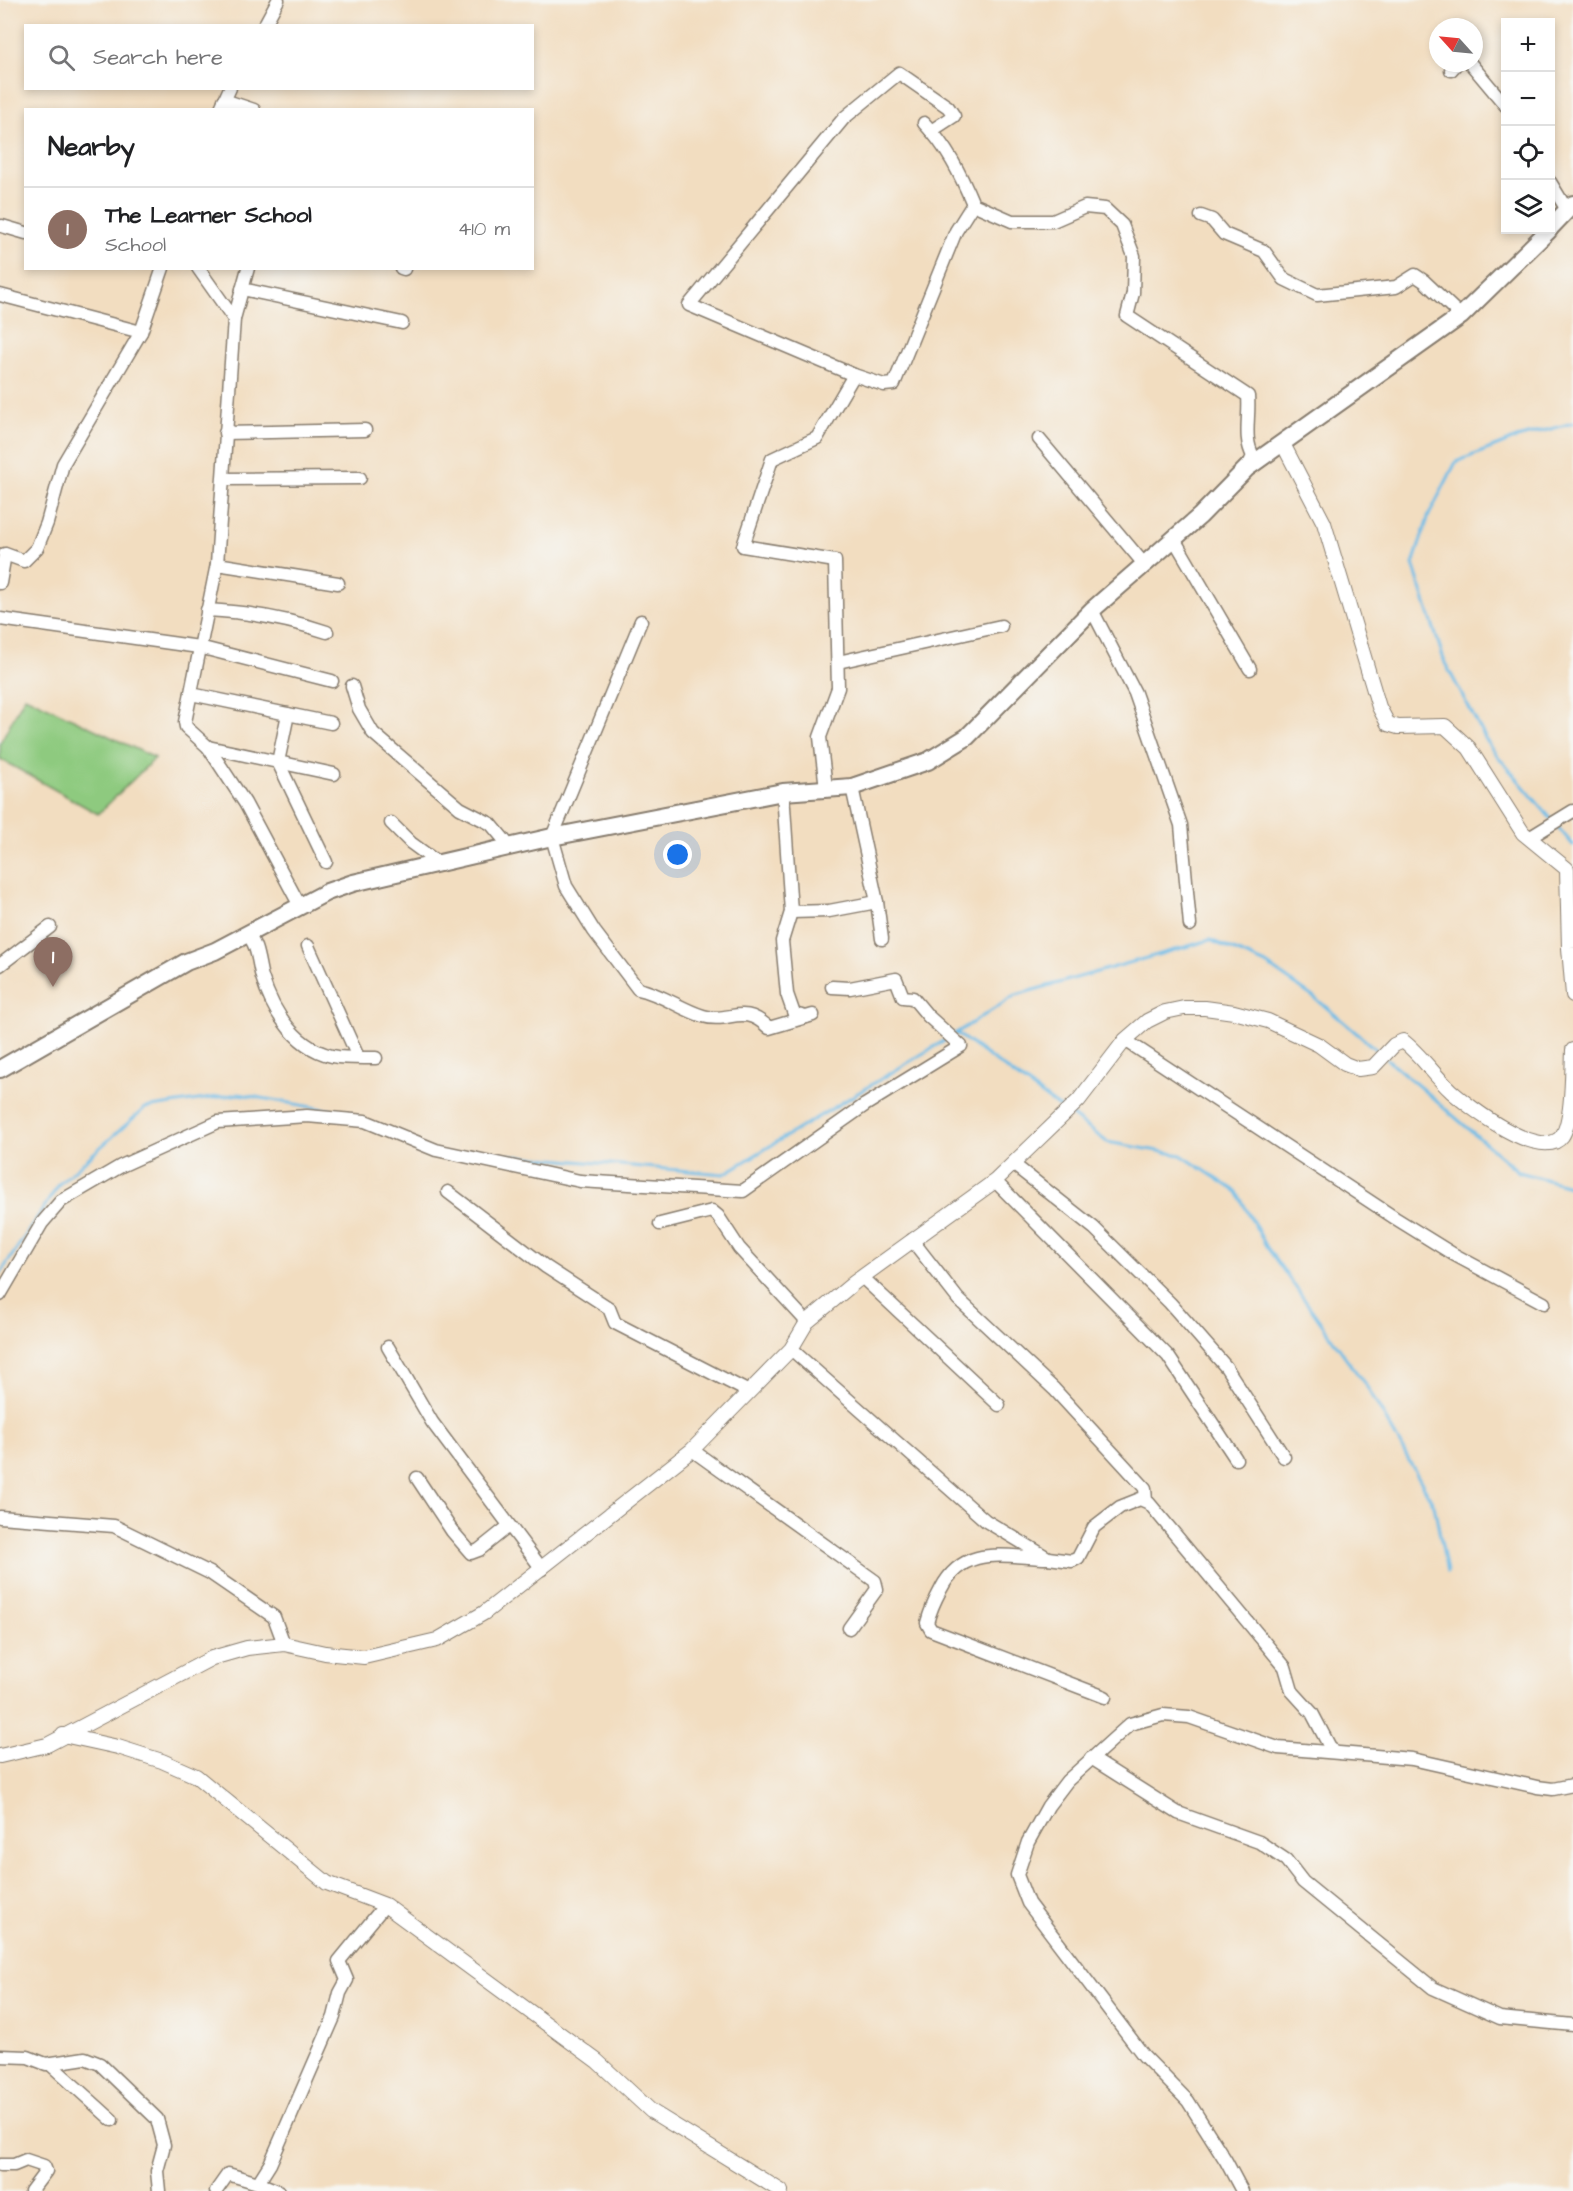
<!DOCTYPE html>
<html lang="en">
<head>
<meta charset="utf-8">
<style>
  :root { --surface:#fff; --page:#f6f6f6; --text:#202124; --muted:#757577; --line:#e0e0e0; --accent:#d1495b }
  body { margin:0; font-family:"Architects Daughter",sans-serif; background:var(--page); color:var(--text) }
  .controls { position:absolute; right:18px; top:18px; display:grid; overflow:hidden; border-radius:0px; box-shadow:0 3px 9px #0003 }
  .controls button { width:54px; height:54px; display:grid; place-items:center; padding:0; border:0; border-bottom:2px solid var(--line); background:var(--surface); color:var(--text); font:30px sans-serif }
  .compass { position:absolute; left:1429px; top:18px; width:54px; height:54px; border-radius:50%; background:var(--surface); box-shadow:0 3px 9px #0003; rotate:297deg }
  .you { position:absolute; left:678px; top:855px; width:21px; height:21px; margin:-15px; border:4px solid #fff; border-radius:50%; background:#1a73e8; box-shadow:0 0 0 9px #1a73e833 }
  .badge { display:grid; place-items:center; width:39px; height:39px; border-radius:50%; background:var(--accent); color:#fff; font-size:20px; font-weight:700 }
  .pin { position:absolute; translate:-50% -50px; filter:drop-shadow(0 2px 3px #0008) }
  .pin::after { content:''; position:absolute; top:32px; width:21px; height:18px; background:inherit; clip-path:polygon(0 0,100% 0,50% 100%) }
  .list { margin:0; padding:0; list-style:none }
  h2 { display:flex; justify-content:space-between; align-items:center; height:78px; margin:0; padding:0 24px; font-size:26px }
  h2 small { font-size:20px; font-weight:400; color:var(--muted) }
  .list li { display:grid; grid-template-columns:39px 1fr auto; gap:18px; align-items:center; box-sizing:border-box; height:84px; padding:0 24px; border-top:2px solid var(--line) }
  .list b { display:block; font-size:22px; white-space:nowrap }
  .list p { margin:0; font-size:20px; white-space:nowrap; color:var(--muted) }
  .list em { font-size:20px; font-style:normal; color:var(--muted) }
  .icon { flex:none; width:33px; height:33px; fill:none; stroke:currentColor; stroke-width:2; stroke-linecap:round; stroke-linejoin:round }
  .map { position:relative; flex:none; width:1573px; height:2191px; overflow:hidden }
  .search { position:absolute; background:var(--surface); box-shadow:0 3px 9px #0003; left:24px; top:24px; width:510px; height:66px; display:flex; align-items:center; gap:15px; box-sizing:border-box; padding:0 21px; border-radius:0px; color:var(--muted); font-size:22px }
  .panel { position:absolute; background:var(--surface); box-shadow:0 3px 9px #0003; left:24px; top:108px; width:510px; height:162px; border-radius:0px }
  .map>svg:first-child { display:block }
  .green { fill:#8eca7f; stroke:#55734e; stroke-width:1.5 }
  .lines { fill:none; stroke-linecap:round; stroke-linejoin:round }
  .stream { stroke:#6dbce7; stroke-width:3 }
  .minor-casing { stroke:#877c6e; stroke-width:15 }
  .tertiary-casing { stroke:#877c6e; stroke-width:16 }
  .secondary-casing { stroke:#877c6e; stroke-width:20 }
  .minor { stroke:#fff; stroke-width:12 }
  .tertiary { stroke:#fff; stroke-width:14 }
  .secondary { stroke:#fff; stroke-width:16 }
</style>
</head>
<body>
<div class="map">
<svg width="1573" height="2191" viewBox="0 0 1573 2191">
  <rect width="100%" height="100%" fill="#f6f6f2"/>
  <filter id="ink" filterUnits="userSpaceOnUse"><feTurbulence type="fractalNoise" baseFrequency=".0167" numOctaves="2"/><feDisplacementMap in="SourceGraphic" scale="12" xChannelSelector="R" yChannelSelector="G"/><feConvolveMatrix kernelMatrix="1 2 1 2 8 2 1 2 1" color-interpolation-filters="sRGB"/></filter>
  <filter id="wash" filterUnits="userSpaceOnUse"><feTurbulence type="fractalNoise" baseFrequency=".008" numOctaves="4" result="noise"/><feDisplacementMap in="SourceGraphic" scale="24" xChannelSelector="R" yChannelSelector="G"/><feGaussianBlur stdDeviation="1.35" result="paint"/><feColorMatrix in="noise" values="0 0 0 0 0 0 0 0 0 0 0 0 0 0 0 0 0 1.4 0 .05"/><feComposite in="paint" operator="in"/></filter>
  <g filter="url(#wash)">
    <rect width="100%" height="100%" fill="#f2ddc0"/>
    <path class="green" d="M25,696L155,758L98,814L0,759V743Z"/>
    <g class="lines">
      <g class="stream">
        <path d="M1552,820L1490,747L1445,663L1413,564L1429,515L1456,462L1517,438L1573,423"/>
        <path d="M1556,825L1573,845"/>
        <path d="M956,1033L1063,1110"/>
        <path d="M953,1035L1016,995L1210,940L1266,964L1320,1002L1380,1053"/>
        <path d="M1387,1059L1519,1172L1573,1187"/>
        <path d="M1071,1115L1107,1142L1181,1155L1237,1192L1266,1246L1369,1390L1393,1432L1434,1505L1447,1572"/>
        <path d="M471,1152L724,1174L947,1039"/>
        <path d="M0,1274L60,1183L145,1108L239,1094L351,1114"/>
      </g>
    </g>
  </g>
  <g filter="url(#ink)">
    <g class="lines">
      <defs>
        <g id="minor">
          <path d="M264,26L278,0"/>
          <path d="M1470,63L1506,106"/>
          <path d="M1451,70L1457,63"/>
          <path d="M224,100L254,110"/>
          <path d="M220,110L230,88"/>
          <path d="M1550,182L1567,210"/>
          <path d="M973,204L1012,221H1053L1085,207L1105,209L1122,225L1134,256L1133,293L1127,316L1248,396C1250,417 1243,438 1253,456L1248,467"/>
          <path d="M1201,216L1212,220L1224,234L1264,251L1284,279L1317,295L1396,287L1415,275L1424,281L1461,316"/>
          <path d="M2,226L26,233"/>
          <path d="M198,268L234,319L217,564L185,722L186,727L208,747L245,803L300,906"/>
          <path d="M401,268L404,269"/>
          <path d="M242,289L402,323"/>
          <path d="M0,295L141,332"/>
          <path d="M234,319L248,268"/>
          <path d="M854,375L689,305L844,118L899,73L948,107L954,116L931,131"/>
          <path d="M225,433L365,430"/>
          <path d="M1039,439L1144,564"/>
          <path d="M224,479L360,478"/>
          <path d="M1174,539L1250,669"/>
          <path d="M217,564L338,583"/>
          <path d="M0,583L5,554L24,561L37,548L47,523L63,464L141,332L163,268"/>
          <path d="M207,610C248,612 288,619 327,632"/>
          <path d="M1092,610L1135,693L1181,825L1190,925"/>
          <path d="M0,619L199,647L332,681"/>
          <path d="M641,621L552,837L566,886L594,931L638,989C662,994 680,1009 703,1016C730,1024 742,1002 769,1028L813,1015"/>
          <path d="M838,662L1001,626"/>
          <path d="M352,686L359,709L373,733L460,808L491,824L511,848"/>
          <path d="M191,694L331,723"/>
          <path d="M288,714L278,762L326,862"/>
          <path d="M208,747L334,774"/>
          <path d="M852,787L877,902L882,939"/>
          <path d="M826,788L820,737L838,688L835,561L743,546L772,459L817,438L854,375L884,385L894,384L956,231L973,204C960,173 947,147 924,123"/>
          <path d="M783,792L791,912L782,941L787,994L794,1014L806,1017"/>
          <path d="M391,823L411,843L441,865"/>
          <path d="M1529,838L1573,811"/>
          <path d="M791,912L829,911L877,902"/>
          <path d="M247,934C258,945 258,963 262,977C273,1013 298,1052 338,1057C351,1058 363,1058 376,1058"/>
          <path d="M308,946L358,1057"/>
          <path d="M0,965L50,927"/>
          <path d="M1125,1040L1395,1218L1453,1254L1544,1303"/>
          <path d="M1013,1164L1094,1228L1170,1303L1226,1367L1284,1457"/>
          <path d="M995,1181L1168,1356L1236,1459"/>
          <path d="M448,1192L546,1267L609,1308L615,1323L749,1392"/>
          <path d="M660,1224L712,1211L718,1216L739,1248L807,1322"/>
          <path d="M912,1240L958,1299L1054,1389L1145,1488L1146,1501"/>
          <path d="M862,1277L999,1405"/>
          <path d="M0,1295L42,1223L61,1201L121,1166L218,1122L307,1116L365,1121L436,1150L580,1181L743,1191L865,1105L961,1046L928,1016L913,998L903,997L896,979L850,988L832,987"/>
          <path d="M388,1347L432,1422L542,1569"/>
          <path d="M791,1349L986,1521L1048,1558L1072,1561L1078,1558L1094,1527L1120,1507L1140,1499L1149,1503L1285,1667L1292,1691L1312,1713L1332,1751"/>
          <path d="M692,1450L875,1581L877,1589L849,1628"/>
          <path d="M417,1478L452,1531L471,1553L479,1550L509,1526"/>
          <path d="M0,1517L114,1526L210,1573L274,1617L284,1644"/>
          <path d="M1048,1558C1004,1557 964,1544 941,1589C935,1600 930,1611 927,1623L931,1630L1105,1697"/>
          <path d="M1091,1758L1178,1813L1259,1842L1286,1860L1303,1882L1433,1988L1500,2018L1573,2025"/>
          <path d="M0,2056L28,2057L46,2064L85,2058L100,2064L157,2119L164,2145L157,2171L159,2191"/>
          <path d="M50,2064L112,2120"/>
          <path d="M0,2165H14L26,2160L44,2166L46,2171L31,2191"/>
          <path d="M258,2183L278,2191"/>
          <path d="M216,2191L228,2174L258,2183L270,2164L334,2017L340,1993L347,1980L339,1961L385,1905"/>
          <path d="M1242,2191L1226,2161L1188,2101L1144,2056L1028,1903L1017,1875L1028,1842L1048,1806L1067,1781L1130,1724L1163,1715L1189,1717L1278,1748L1412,1759L1537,1787L1553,1789L1573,1785"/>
        </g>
        <g id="tertiary">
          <path d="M1283,444L1324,523L1379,707L1388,724L1398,727L1445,726L1469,748L1523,833L1567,869L1569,948L1573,995"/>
          <path d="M63,1735L118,1747L162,1761L196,1776L327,1883L385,1905L597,2061L651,2111L781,2191"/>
          <path d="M0,1756L47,1745L212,1658L247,1648L284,1644L325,1653L364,1657L437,1640L484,1613L692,1450L791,1349L807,1322L855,1282L995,1181L1079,1100L1125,1040L1147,1021L1165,1012L1184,1008H1205L1234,1012L1268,1021L1319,1045L1345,1064L1358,1069L1373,1067L1394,1045L1403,1041C1421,1055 1434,1075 1451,1091C1469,1107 1542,1163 1562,1136C1573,1120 1572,1071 1573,1050"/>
        </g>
        <g id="secondary">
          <path d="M1550,228L1573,204"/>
          <path d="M0,1069L186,962L215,951L327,892L353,883L552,837L783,792L852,787L928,761L967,737L1092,610L1200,516L1247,468L1461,316L1549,230"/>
        </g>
      </defs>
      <use href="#minor" class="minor-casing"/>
      <use href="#tertiary" class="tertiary-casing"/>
      <use href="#secondary" class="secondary-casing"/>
      <use href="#minor" class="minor"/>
      <use href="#tertiary" class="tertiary"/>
      <use href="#secondary" class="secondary"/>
    </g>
  </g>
</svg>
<div class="controls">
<button>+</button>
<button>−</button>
<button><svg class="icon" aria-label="locate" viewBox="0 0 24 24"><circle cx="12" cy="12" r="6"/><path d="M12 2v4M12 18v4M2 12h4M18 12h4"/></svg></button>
<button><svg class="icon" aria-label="layers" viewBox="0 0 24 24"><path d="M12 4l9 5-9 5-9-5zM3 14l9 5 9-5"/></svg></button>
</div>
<svg class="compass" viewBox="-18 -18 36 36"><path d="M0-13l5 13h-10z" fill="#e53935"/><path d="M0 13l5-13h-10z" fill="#757577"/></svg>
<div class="you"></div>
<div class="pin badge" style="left:53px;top:987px;background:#8d6e63">1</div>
<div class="search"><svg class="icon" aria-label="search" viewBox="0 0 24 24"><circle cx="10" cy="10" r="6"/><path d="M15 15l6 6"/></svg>Search here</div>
<section class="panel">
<h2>Nearby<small></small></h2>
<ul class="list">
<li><span class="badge" style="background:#8d6e63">1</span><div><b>The Learner School</b><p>School</p></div><em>410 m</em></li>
</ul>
</section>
</div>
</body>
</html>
